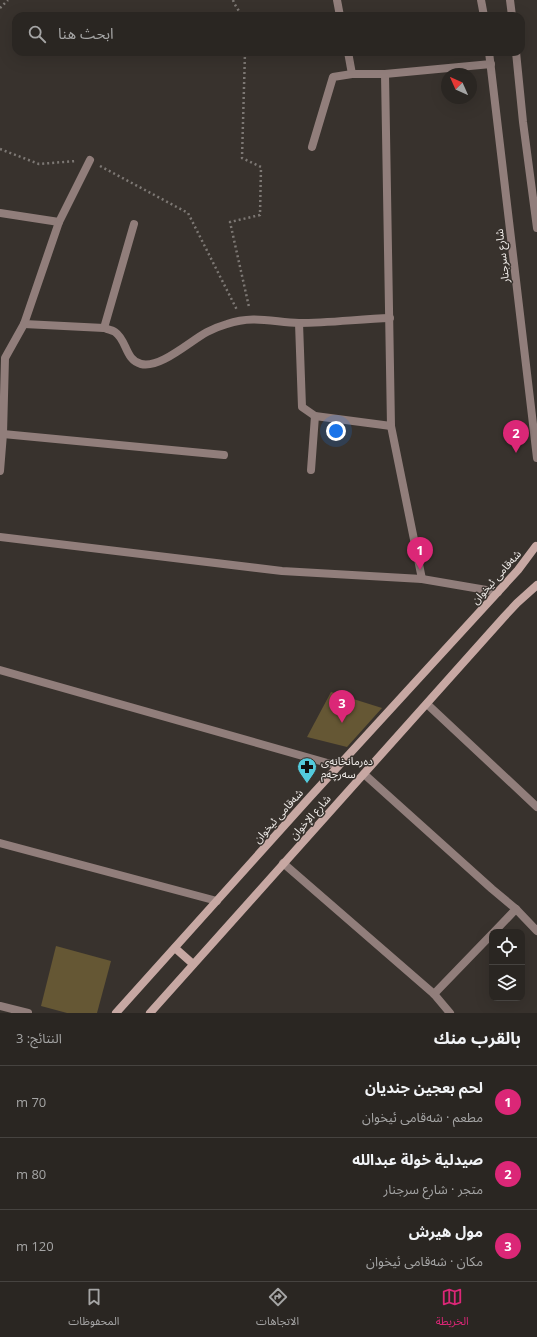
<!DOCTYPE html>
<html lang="ar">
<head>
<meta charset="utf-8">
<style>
  :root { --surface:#2a2622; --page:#322e2a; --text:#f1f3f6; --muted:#a5a5a5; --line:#464340; --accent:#db2777 }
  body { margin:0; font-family:"Open Sans","Noto Sans Arabic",sans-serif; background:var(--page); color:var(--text); direction:rtl }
  .controls { position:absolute; right:12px; bottom:12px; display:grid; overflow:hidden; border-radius:8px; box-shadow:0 4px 16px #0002 }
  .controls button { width:36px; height:36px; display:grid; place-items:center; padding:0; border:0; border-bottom:1px solid var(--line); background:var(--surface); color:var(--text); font:20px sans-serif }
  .compass { position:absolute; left:441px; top:68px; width:36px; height:36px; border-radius:50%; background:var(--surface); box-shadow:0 4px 16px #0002; rotate:315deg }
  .you { position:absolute; left:336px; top:431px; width:14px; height:14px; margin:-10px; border:3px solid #fff; border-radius:50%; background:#1a73e8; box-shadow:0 0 0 6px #1a73e833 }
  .badge { display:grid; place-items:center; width:26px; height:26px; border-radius:50%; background:var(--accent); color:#fff; font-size:13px; font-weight:700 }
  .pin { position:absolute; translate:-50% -33px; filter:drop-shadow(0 1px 2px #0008) }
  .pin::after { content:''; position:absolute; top:21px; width:14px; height:12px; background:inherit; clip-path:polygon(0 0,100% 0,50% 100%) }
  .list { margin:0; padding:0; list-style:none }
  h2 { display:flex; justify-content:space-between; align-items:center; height:52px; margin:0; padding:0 16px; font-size:17px }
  h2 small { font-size:13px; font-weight:400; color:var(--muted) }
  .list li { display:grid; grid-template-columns:26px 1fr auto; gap:12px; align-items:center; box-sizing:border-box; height:72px; padding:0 16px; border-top:1px solid var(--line) }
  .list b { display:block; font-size:15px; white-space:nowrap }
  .list p { margin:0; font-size:13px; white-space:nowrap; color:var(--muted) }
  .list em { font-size:13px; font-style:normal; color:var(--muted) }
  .icon { flex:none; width:22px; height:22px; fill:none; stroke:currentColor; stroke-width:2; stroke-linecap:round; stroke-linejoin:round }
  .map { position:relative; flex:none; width:537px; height:1013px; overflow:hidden; direction:ltr }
  .search { position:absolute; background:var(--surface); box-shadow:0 4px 16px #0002; left:12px; right:12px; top:12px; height:44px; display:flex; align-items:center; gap:10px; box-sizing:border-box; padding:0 14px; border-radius:12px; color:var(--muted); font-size:15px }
  .sheet { height:268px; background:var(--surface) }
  nav { display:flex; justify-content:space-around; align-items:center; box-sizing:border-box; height:56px; border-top:1px solid var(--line); background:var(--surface); font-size:11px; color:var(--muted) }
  nav a { display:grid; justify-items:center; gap:2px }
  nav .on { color:var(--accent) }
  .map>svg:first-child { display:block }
  .building { fill:#655734 }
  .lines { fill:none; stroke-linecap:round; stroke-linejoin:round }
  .path { stroke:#7d7874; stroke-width:2.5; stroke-dasharray:2 3; stroke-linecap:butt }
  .service { stroke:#917e7b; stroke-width:8 }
  .minor { stroke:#917e7b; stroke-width:8 }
  .tertiary { stroke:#917e7b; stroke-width:8 }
  .secondary { stroke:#c7a8a3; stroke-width:8 }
  .labels { text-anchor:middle; stroke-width:3; stroke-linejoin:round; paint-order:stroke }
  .street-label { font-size:11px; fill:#f1edea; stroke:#38322d }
  .poi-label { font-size:11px; fill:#f1edea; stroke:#38322d; text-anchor:start }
</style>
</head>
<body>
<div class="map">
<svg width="537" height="1013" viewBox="0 0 537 1013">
  <rect width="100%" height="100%" fill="#38322d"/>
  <g class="building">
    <path d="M331,692L382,708L347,747L307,737Z"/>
    <path d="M56,946L111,961L97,1013H67L41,1006Z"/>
  </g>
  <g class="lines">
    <g class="path">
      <path d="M233,0L234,3L242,16"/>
      <path d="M0,8L8,0"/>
      <path d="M245,52L242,158L261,167L260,215L230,222L249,307H247"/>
      <path d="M0,149L39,164L76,161"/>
      <path d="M100,166L188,213L237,310"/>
    </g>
    <path class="service" d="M427,704L537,807"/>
    <g class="minor">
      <path d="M337,0L340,16"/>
      <path d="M348,52L352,74"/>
      <path d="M385,74L391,426L422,579"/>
      <path d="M312,147L333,77L352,74H385L491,64"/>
      <path d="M0,213L59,222"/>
      <path d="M299,323L302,407L315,416L391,426"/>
      <path d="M24,324L104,328C107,329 112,330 115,332C127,340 125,360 141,364C160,369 190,341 207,332C213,329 220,326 227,324C253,315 273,322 299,323C329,323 360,319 390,318"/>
      <path d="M104,328L134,224"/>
      <path d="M3,434L224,455"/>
      <path d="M311,470L315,416"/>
      <path d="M0,471L3,434L5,358L24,324L59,222L90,160"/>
      <path d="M0,537L282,571L422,579L498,592"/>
      <path d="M0,670L338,766"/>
      <path d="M364,774L492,889L516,909L537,931"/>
      <path d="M0,843L217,901"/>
      <path d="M283,863L434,994L450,1013"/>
      <path d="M494,932L516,909"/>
      <path d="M434,994L492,934"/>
      <path d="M0,1006L28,1013"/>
    </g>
    <g class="tertiary">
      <path d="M481,0L484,16"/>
      <path d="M510,0L512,16"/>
      <path d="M489,52L537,458"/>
      <path d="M516,52L523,122L537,228"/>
    </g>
    <g class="secondary">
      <path d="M175,948L193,964"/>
      <path d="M116,1013L310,797L518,570L536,546"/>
      <path d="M150,1013L504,617L517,603L537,585"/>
    </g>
  </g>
  <defs>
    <symbol id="pharmacy-pin" viewBox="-11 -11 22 30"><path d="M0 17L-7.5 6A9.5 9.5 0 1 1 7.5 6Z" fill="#53cadc" stroke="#38322d"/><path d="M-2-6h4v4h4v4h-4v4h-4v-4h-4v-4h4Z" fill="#111"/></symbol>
  </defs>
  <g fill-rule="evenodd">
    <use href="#pharmacy-pin" x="296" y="756" width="22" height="30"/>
  </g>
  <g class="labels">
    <g class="street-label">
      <text transform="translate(502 256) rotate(-97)" y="4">شارع سرجنار</text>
      <text transform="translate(496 577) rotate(-48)" y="4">شەقامی ئیخوان</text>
      <text transform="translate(278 816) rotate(-48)" y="4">شەقامی ئیخوان</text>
      <text transform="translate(310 817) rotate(-48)" y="4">شارع الإخوان</text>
    </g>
    <g class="poi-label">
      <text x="321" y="765">دەرمانخانەی<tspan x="321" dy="13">سەرچەم</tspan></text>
    </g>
  </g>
</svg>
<div class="controls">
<button><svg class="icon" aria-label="locate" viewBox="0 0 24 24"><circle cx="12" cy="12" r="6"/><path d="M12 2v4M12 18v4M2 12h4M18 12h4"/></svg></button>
<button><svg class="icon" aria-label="layers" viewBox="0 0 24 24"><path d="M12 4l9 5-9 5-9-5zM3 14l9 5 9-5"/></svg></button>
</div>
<svg class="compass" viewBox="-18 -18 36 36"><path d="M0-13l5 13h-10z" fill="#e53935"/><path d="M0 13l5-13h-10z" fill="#a5a5a5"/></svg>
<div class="you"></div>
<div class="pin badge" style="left:420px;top:570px">1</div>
<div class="pin badge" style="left:516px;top:453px">2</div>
<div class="pin badge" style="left:342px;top:723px">3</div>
<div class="search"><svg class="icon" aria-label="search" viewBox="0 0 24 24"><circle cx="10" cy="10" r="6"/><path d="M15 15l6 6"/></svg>ابحث هنا</div>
</div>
<section class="sheet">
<h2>بالقرب منك<small>النتائج: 3</small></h2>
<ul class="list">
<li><span class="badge">1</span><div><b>لحم بعجين جنديان</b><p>مطعم · شەقامی ئیخوان</p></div><em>70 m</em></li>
<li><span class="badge">2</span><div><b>صيدلية خولة عبدالله</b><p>متجر · شارع سرجنار</p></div><em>80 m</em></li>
<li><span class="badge">3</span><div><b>مول هيرش</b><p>مكان · شەقامی ئیخوان</p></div><em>120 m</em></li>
</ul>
</section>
<nav>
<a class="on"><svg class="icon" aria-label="map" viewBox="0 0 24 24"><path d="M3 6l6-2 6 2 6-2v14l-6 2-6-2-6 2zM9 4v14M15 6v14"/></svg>الخريطة</a>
<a><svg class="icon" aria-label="directions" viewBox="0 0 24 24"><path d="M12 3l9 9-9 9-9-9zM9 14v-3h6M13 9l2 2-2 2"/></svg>الاتجاهات</a>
<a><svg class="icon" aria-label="saved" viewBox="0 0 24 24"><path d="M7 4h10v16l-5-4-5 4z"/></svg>المحفوظات</a>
</nav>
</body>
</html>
